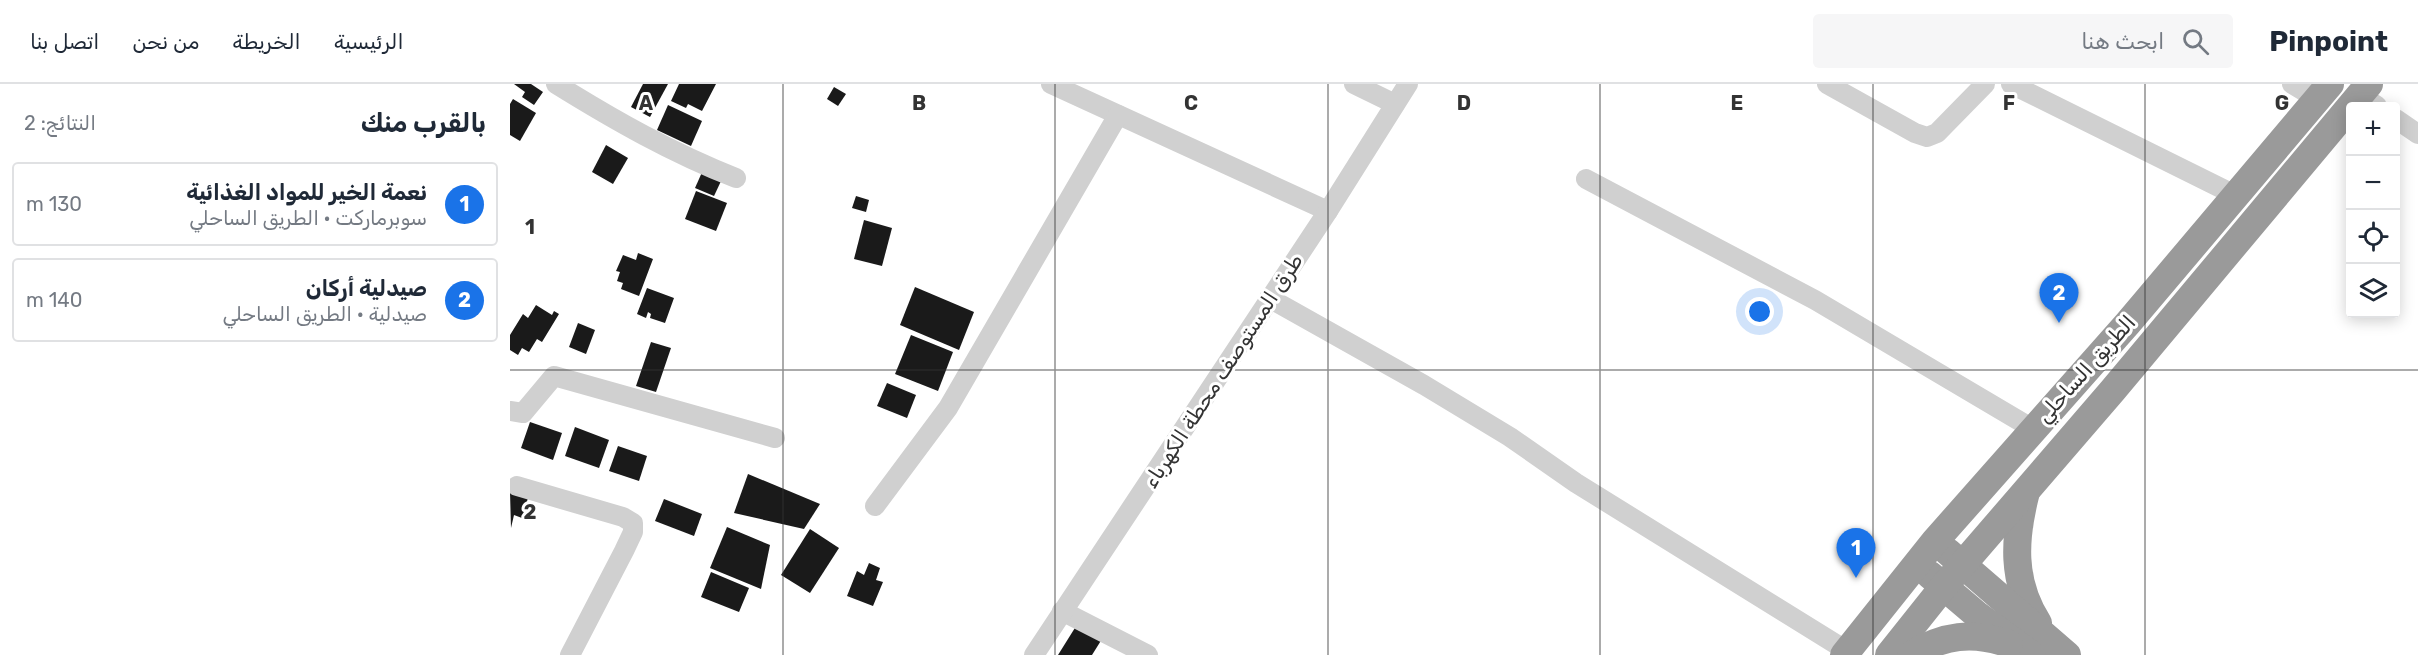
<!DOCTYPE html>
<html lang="ar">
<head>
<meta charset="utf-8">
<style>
  :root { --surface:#fff; --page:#f6f6f7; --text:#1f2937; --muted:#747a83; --line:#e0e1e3; --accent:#1a73e8 }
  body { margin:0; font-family:Rubik,"Noto Naskh Arabic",sans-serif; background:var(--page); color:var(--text); direction:rtl }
  .controls { position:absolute; right:18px; top:18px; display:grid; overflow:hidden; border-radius:6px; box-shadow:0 3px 15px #0003 }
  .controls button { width:54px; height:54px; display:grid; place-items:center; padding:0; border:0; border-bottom:2px solid var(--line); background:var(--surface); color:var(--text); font:30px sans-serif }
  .you { position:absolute; left:1250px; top:228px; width:21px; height:21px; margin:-15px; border:4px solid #fff; border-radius:50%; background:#1a73e8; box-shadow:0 0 0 9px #1a73e833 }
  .badge { display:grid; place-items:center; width:39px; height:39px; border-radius:50%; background:var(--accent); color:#fff; font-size:20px; font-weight:700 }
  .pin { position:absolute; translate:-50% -50px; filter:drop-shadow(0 2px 3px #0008) }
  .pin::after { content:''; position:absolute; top:32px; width:21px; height:18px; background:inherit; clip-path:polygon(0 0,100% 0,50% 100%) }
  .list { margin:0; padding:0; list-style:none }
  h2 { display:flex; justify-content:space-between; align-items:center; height:78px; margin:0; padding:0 24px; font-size:26px }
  h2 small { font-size:20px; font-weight:400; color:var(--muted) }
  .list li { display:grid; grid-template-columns:39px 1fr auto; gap:18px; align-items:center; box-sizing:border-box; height:84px; margin:0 12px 12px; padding:0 12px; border:2px solid var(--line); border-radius:6px }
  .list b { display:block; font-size:22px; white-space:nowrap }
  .list p { margin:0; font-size:20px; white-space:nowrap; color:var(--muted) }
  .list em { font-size:20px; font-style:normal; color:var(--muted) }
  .icon { flex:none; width:33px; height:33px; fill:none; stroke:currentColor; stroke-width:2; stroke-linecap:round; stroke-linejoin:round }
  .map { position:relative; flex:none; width:1908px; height:571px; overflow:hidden; direction:ltr }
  header { display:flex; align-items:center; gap:36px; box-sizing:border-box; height:84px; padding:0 30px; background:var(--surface); border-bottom:2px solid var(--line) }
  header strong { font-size:28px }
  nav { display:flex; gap:33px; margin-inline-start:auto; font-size:21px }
  .search { width:420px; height:54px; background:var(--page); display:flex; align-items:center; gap:15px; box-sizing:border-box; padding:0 21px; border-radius:6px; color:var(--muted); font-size:22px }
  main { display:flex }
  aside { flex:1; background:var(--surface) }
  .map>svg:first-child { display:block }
  .building { fill:#1a1a1a }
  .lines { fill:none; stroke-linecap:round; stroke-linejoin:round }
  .minor { stroke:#d0d0d0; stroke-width:20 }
  .highway { stroke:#9a9a9a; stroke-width:28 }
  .grid { fill:none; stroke:#333; stroke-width:1.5; stroke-opacity:0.55 }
  .labels { text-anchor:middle; stroke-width:6; stroke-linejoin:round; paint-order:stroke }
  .street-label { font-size:21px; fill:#333; stroke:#fff }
  .grid-label { font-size:20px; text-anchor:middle; font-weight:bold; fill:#333; stroke:#fff; stroke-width:6; stroke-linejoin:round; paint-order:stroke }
</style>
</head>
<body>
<header>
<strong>Pinpoint</strong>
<div class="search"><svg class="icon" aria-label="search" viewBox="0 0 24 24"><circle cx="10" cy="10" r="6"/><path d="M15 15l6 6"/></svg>ابحث هنا</div>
<nav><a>الرئيسية</a><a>الخريطة</a><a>من نحن</a><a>اتصل بنا</a></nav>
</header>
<main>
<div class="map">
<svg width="1908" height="571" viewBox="0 0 1908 571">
  <rect width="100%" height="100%" fill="#fff"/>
  <g class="building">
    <path d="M4,0H21L33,8L24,21L12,13L15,8Z"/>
    <path d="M133,0H158L140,33L121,23Z"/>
    <path d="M169,0H206L192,27L178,20L176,24L161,17Z"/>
    <path d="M324,3L336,10L328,22L317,15Z"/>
    <path d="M3,15L26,29L10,57L0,51V20Z"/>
    <path d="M158,21L192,37L181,62L147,46Z"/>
    <path d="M96,61L118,74L103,100L82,88Z"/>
    <path d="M193,86L212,95L204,112L185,104Z"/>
    <path d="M186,107L217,119L206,147L175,135Z"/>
    <path d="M346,112L359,116L356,128L342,124Z"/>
    <path d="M354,136L382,144L372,182L344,175Z"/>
    <path d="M128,169L143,175L129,212L111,205L113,199L107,197L110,188L106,187L113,171L126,176Z"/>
    <path d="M405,203L464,228L449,266L390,241Z"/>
    <path d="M137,204L164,214L155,239L140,234L141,230L138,228L136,234L127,230Z"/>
    <path d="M26,221L42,231L44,227L49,230L32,258L27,255L19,268L12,264L8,271L0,266V251L13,230L18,234Z"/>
    <path d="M68,239L85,246L76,270L59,263Z"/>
    <path d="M401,251L443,268L428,307L385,290Z"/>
    <path d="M141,258L161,264L146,308L126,302Z"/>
    <path d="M377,299L406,311L397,334L367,322Z"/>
    <path d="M20,338L52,349L43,376L11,364Z"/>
    <path d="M65,343L99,356L89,384L55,372Z"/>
    <path d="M108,362L137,372L129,397L99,387Z"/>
    <path d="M238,390L310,420L294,445L224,429Z"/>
    <path d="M0,408L18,414L12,434L4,431L1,444Z"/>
    <path d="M154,415L192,430L184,452L145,437Z"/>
    <path d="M217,443L260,461L251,505L200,484Z"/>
    <path d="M300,445L329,464L300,509L271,491Z"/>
    <path d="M359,479L370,484L366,496L373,498L363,522L337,512L347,487L354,491Z"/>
    <path d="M201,488L239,504L229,528L191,513Z"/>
    <path d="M568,539L592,555L582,571H548Z"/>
  </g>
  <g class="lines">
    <g class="minor">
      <path d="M46,0C104,36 162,69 226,94"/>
      <path d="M541,0L818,127"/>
      <path d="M844,0L885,20"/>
      <path d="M1317,0L1405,49L1417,53L1427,49L1475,0"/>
      <path d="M1501,0L1725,111"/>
      <path d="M1782,0L1807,15"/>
      <path d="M1850,11L1867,22"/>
      <path d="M1886,35L1908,50"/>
      <path d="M1076,95L1305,216L1523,345"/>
      <path d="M759,214L914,301L1000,353L1066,399L1337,567"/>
      <path d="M0,327L13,329L44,292L265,354"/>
      <path d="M7,402L113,433L123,439V448L114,467L60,571"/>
      <path d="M365,422L438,324L608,31"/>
      <path d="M552,527L638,571"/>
      <path d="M524,571L818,127L898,0"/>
    </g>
    <g class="highway">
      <path d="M1516,408C1504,454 1501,497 1528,539"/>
      <path d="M1438,468L1557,571"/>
      <path d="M1420,491L1466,530L1522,571"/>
      <path d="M1334,571L1425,457L1618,239L1820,0"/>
      <path d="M1379,571L1434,502L1603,306L1859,0"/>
      <path d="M1401,571C1433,551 1463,547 1499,560"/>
    </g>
  </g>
  <path class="grid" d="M273,0V571M545,0V571M818,0V571M1090,0V571M1363,0V571M1635,0V571M0,286H1908"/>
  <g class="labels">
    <g class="street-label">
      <text transform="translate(1576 285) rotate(-48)" y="7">الطريق الساحلي</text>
      <text transform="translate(713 287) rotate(-57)" y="7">طرق المستوصف محطة الكهرباء</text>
    </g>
  </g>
  <g class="grid-label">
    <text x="136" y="26">A</text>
    <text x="409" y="26">B</text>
    <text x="681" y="26">C</text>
    <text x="954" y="26">D</text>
    <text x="1227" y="26">E</text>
    <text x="1499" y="26">F</text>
    <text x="1772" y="26">G</text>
    <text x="20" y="150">1</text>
    <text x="20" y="435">2</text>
  </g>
</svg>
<div class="controls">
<button>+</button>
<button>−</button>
<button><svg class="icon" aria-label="locate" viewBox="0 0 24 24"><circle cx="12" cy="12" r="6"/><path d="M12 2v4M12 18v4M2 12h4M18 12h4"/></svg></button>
<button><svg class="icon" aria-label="layers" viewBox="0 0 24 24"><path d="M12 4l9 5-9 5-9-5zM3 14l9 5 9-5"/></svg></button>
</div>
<div class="you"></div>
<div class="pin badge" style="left:1346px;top:494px">1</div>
<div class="pin badge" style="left:1549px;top:239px">2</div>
</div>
<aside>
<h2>بالقرب منك<small>النتائج: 2</small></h2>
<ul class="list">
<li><span class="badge">1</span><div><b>نعمة الخير للمواد الغذائية</b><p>سوبرماركت · الطريق الساحلي</p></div><em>130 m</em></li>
<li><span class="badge">2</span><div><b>صيدلية أركان</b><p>صيدلية · الطريق الساحلي</p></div><em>140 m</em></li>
</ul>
</aside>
</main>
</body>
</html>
